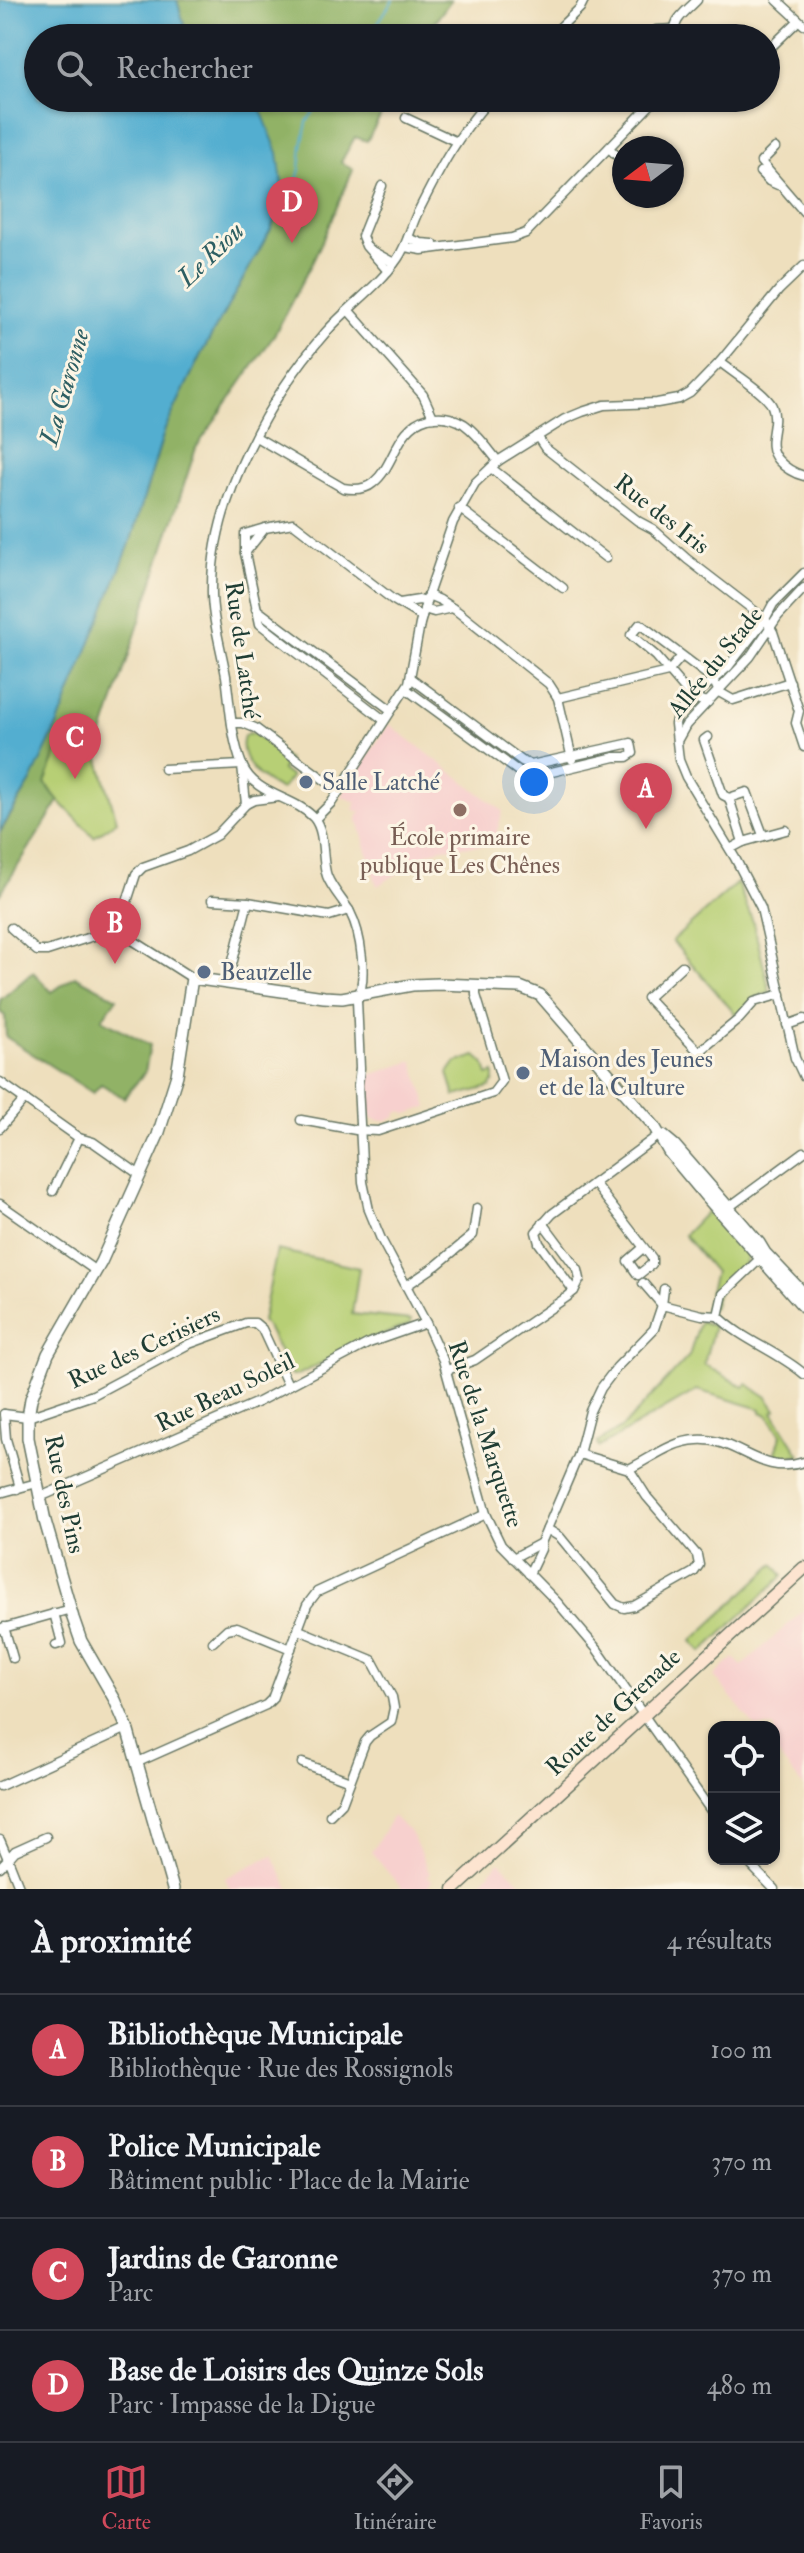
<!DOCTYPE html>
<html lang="fr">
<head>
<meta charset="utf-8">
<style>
  :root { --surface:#171b24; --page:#242831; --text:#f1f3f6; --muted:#9ea1a6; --line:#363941; --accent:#d1495b }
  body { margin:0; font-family:"IM FELL Double Pica",serif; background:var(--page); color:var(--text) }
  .controls { position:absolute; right:24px; bottom:24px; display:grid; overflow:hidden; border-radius:16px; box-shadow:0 2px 6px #0004 }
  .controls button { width:72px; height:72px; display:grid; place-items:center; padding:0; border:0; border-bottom:2px solid var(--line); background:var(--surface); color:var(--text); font:40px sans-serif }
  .compass { position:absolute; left:612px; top:136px; width:72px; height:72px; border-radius:50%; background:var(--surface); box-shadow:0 2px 6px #0004; rotate:254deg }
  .you { position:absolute; left:534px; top:782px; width:28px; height:28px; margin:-20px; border:6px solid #fff; border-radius:50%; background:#1a73e8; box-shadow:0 0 0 12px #1a73e833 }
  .badge { display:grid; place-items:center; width:52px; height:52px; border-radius:50%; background:var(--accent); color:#fff; font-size:26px; font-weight:700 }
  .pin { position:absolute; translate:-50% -66px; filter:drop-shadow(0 2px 4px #0008) }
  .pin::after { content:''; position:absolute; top:42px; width:28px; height:24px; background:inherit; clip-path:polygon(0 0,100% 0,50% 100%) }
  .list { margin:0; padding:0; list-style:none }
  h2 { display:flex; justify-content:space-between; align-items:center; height:104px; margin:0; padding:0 32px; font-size:34px }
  h2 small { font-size:26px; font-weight:400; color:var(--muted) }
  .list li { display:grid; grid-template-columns:52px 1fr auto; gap:24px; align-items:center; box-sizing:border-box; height:112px; padding:0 32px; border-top:2px solid var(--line) }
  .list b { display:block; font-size:30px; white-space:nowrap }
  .list p { margin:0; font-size:26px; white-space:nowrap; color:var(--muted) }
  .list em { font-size:26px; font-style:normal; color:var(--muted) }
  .icon { flex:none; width:44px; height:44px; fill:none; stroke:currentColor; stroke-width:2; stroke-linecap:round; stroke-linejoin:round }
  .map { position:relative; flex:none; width:804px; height:1889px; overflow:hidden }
  .search { position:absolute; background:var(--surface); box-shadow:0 2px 6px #0004; left:24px; right:24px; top:24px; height:88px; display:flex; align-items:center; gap:20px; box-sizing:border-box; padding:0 28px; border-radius:44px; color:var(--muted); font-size:30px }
  .sheet { height:552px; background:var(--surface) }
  nav { display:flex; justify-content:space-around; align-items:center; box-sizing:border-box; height:112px; border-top:2px solid var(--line); background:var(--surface); font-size:22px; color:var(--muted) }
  nav a { display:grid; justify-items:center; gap:4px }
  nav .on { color:var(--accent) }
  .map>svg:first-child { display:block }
  .built { fill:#f7d0ce }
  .green { fill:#b7cf74; stroke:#6b8654; stroke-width:2 }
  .forest { fill:#91b266; stroke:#58784d; stroke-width:2 }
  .water { fill:#52aed0; stroke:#387682; stroke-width:2 }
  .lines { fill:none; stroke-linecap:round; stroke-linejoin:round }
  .stream { stroke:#52aed0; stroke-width:2 }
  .minor-casing { stroke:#677664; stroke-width:11 }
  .tertiary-casing { stroke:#677664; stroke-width:14 }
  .secondary-casing { stroke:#677664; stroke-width:15 }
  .minor { stroke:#fff; stroke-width:8 }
  .tertiary { stroke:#fff; stroke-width:11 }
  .secondary { stroke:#fde4d0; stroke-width:12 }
  .service-dot { fill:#5c6f8a; stroke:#fcf5e5; stroke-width:3 }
  .education-dot { fill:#8d6e63; stroke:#fcf5e5; stroke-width:3 }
  .labels { text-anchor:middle; stroke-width:6; stroke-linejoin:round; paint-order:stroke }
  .street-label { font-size:24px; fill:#1f3d34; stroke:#fcf5e5 }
  .service-label { font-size:24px; fill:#4e5e75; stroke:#fcf5e5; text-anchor:start }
  .education-label { font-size:24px; fill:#785e54; stroke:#fcf5e5 }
  .water-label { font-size:26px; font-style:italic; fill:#2e5f63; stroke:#fcf5e5 }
</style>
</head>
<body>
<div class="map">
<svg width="804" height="1889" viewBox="0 0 804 1889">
  <rect width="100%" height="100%" fill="#fcf5e5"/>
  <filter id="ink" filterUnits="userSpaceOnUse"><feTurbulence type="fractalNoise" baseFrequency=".0125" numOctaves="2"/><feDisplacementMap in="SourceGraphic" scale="16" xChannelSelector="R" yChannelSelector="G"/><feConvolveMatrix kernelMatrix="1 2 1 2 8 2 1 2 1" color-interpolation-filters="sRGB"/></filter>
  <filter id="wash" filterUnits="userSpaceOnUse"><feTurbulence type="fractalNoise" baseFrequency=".006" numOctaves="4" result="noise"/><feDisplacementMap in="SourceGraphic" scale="32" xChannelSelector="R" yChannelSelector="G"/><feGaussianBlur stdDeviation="1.8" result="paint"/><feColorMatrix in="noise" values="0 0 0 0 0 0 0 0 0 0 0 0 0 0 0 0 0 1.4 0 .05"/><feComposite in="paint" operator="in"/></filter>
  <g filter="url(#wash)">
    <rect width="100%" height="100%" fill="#eedfbd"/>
    <g class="built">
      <path d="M389,724L503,811L493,845L442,848L426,854L414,864L377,886L357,817L361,812L354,810L356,802L341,796Z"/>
      <path d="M413,1061L428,1107L407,1114L403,1111L397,1113L396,1117L384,1121L373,1119L368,1112L367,1076Z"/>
      <path d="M804,1610V1787L774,1750V1727H755L714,1676L734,1658L742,1666Z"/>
      <path d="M393,1816L411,1833L430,1874L427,1876L432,1881L428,1886L431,1889H402L371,1852Z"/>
      <path d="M273,1855L289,1889H230L225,1878Z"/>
      <path d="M500,1862L528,1889H473Z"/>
    </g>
    <g class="green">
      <path d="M66,729L97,753L117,821L94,837L59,801L45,783Z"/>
      <path d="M248,733L255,734L288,760L282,770L291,777L281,790C262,780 236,761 244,736Z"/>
      <path d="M737,883L753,922L770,992L753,999L737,1016L672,941Z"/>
      <path d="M476,1056L484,1063L488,1075L494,1073V1081L490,1087L455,1096L448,1073L455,1063Z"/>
      <path d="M708,1210L747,1249C750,1271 727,1272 719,1289C716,1295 716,1302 713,1308L704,1312L715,1272L684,1235Z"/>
      <path d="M277,1250L359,1268L352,1314L411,1320V1324L361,1343L298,1375H291L268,1329L262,1321Z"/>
      <path d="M700,1321L714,1326L704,1364L744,1387L747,1384L767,1397L776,1410L773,1412L800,1455L775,1456L781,1435L768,1415L761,1412V1409L697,1390L599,1447L597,1443L624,1426L689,1356Z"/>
      <path d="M774,1564L783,1576L702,1652L692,1641Z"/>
    </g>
    <g class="forest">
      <path d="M177,0H451L423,38H188Z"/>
      <path d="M246,98H390L367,141L355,137L341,162L353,170L315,257L273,337L196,448L97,753L65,730L45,783L59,801L0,894V833L31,781L129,546L165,429L200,356L271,229L261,110Z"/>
      <path d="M33,972L52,992L75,976L117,998L102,1019L150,1045L145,1072L124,1098L101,1084L93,1093L6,1037L5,1016L0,1012V1000Z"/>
    </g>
    <path class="water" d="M0,0H177L188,38H38V98H246L261,110L278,153L284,198L271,229L200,356L165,429L129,546L58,724L31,781L0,831Z"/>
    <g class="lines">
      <g class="stream">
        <path d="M365,38L373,30L393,0"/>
        <path d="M276,216L291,201L300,169L302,146L307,122L322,98"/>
      </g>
    </g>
  </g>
  <g filter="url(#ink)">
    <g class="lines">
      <defs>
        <g id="minor">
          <path d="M777,0L804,25"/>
          <path d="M549,38L580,8L584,0"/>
          <path d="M649,38L656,30L673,29"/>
          <path d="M677,38C669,21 686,12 697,0"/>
          <path d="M766,52L798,21"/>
          <path d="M491,98C456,137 440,168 417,214C410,229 407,245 398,258C378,287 349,306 326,332C270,396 212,499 212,587C211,616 221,647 226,676C230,705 231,737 242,765C255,796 294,796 314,818C326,833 321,859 327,876C332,889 343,900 350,912C361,933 368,979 357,1000L360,1068L358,1085L363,1182L369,1210L381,1239L426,1323L443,1360L486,1514L501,1545L557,1602L597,1649L714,1815"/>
          <path d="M406,118L455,141"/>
          <path d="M609,148L624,163"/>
          <path d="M775,148L761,162L804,212"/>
          <path d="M760,172L769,181L778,185"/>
          <path d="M382,186L362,236L366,246L388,271"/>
          <path d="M408,238L421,243L433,244"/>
          <path d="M405,247L422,250L512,238L526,233L657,98"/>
          <path d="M372,251L394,263"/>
          <path d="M349,311L423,395L433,417"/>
          <path d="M720,362C732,372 766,393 772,406C780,425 763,443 778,460C786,469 793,473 804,476"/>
          <path d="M537,436L545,448L638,521L653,529L687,559L765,619L773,632L799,711L796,723L804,747"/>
          <path d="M256,437L343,488C354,490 365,490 373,483C396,465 395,427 428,418C441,415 453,417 464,424C478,434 488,449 498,461"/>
          <path d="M491,468L606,558"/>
          <path d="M459,508L563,588"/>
          <path d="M245,553V534L265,528"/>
          <path d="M804,573L773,604L765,619L728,667L692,698L677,715L675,724L679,760L686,777L735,858L761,908L795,1058L804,1077"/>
          <path d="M428,595L440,600L457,611L549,684L558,698L668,672L681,657"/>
          <path d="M400,603L419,600L426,602"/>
          <path d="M256,609L391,710"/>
          <path d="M424,609L434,612L452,608"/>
          <path d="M406,689L522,774L535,776L615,757H627L633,753L631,743L531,765L522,761L411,678"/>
          <path d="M719,692L733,700L790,682"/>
          <path d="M558,698L572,759"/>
          <path d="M708,702L692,698L656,656L631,635L640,624L713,679L719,692"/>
          <path d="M384,720L260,624L245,553L265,528L293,523L392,599L422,617"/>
          <path d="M232,723H243L255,728L338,790"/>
          <path d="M708,737L704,740L723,795L729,798L743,842"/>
          <path d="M677,741L686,725L750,657L778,616L804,588"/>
          <path d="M242,765L246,804"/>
          <path d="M164,769L242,765"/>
          <path d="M729,798L747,792L763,835"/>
          <path d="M315,819L332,802L409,683L420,624L428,595L453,522L475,483L498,461L565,419L582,412L604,405L657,403L679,399L690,393L720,362L779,290L804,266"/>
          <path d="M730,849L743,842L786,830"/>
          <path d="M212,900L248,902L329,916L349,910"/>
          <circle cx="116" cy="930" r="11"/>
          <path d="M121,920L136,874L143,867L188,851L217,835L246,804L254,800L278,797"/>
          <path d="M11,928L37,951H47L106,932"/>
          <path d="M127,932L134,941L192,978"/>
          <path d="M682,966L647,998L699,1052L739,1019L754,1002L781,994"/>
          <path d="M227,984L248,902"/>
          <path d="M787,1025L804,1019"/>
          <path d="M0,1082L79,1138L93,1142L140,1175"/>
          <path d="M301,1120L356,1130L378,1131L493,1093L502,1081L476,995V985"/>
          <path d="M0,1128L25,1099"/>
          <path d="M594,1183L652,1258V1264L638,1275L628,1261L643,1248"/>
          <path d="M53,1191L79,1138"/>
          <path d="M0,1204L96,1271"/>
          <path d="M725,1210L804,1152"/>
          <path d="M763,1256L723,1294L718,1316C742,1340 777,1351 804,1374"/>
          <path d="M643,1283L662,1305L664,1289"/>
          <path d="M406,1286L437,1265L473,1235L477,1208"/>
          <path d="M574,1291L539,1243L536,1232L552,1214L660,1134"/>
          <path d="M447,1370L475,1360L567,1297L574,1291L580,1279L578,1270L543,1223"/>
          <path d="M4,1414L28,1417L93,1395L189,1344L246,1323H255L262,1329L288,1385"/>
          <path d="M4,1414L6,1439L19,1484L17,1489"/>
          <path d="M579,1454L629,1469C652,1458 671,1441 697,1440C738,1437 759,1477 804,1462"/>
          <path d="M0,1493L37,1483"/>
          <path d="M40,1497L258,1402L369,1343L426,1323"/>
          <path d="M547,1529L560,1537L615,1604L624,1608L634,1606L694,1572L699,1565L697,1555L647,1497L629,1469"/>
          <path d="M513,1558L541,1543"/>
          <path d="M529,1574L541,1549V1543L579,1454L590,1411L601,1388L617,1367L654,1329L662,1305L702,1315L718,1316"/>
          <path d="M54,1613L62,1643L56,1645"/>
          <path d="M4,1627L13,1658"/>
          <path d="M0,1629L71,1609"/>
          <path d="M299,1630L372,1660L392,1697L394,1708L391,1722L370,1736L365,1742L342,1803L330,1815"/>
          <path d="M213,1642L227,1629L237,1627L291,1649"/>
          <path d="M138,1762L266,1705L272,1699L307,1605L317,1592L486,1514"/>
          <path d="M302,1763L350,1781"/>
          <path d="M0,1786L127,1728"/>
          <path d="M0,1840L8,1859L0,1867"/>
          <path d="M745,1859L774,1889"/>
          <path d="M20,1889L8,1859L15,1851L46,1837"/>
        </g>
        <g id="tertiary">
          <path d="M663,1136L675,1146L759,1243L765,1253L804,1294"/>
          <path d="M173,1889L127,1728L115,1700L81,1641L73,1618L45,1521L28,1438V1417L31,1399L48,1354L101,1262L158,1135L177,1075L192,978L324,997L342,998L412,985L439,984L520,987L540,995L654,1126L669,1152L704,1194L804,1307"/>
        </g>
        <path id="secondary" d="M454,1889L804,1568"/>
      </defs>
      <use href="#minor" class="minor-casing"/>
      <use href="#tertiary" class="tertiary-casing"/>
      <use href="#secondary" class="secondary-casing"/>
      <use href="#minor" class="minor"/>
      <use href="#tertiary" class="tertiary"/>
      <use href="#secondary" class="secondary"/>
    </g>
  </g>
  <g class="service-dot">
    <circle cx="306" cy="782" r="8"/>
    <circle cx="204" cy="972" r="8"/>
    <circle cx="523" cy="1073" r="8"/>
  </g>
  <circle class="education-dot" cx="460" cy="810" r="8"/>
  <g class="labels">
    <g class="street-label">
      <text transform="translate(662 514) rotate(38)" y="8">Rue des Iris</text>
      <text transform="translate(243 650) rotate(82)" y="8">Rue de Latché</text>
      <text transform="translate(715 662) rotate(-51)" y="8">Allée du Stade</text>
      <text transform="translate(144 1347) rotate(-25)" y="8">Rue des Cerisiers</text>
      <text transform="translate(225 1392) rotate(-26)" y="8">Rue Beau Soleil</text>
      <text transform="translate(486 1434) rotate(72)" y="8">Rue de la Marquette</text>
      <text transform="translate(65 1494) rotate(78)" y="8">Rue des Pins</text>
      <text transform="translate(613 1712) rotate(-43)" y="8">Route de Grenade</text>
    </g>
    <g class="service-label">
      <text x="322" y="790">Salle Latché</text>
      <text x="220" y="980">Beauzelle</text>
      <text x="539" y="1067">Maison des Jeunes<tspan x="539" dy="28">et de la Culture</tspan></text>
    </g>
    <g class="education-label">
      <text x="460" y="845">École primaire<tspan x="460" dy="28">publique Les Chênes</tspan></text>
    </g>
    <g class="water-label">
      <text transform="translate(210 254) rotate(-44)" y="9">Le Riou</text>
      <text transform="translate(64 387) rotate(-74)" y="9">La Garonne</text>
    </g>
  </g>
</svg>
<div class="controls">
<button><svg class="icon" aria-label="locate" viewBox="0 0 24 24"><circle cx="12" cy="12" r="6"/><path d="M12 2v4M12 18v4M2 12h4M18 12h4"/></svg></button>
<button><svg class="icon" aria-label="layers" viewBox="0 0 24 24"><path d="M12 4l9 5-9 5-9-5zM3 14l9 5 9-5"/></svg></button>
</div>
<svg class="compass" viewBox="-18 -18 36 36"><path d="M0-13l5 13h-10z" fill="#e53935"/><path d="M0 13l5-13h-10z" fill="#9ea1a6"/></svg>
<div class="you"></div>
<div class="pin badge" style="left:646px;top:829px">A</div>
<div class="pin badge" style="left:115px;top:964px">B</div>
<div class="pin badge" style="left:75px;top:779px">C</div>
<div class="pin badge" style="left:292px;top:243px">D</div>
<div class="search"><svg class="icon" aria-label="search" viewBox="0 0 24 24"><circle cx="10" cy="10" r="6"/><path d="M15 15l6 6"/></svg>Rechercher</div>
</div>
<section class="sheet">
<h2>À proximité<small>4 résultats</small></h2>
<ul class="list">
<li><span class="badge">A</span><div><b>Bibliothèque Municipale</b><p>Bibliothèque · Rue des Rossignols</p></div><em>100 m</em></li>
<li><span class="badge">B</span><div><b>Police Municipale</b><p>Bâtiment public · Place de la Mairie</p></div><em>370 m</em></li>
<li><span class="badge">C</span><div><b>Jardins de Garonne</b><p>Parc</p></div><em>370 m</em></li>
<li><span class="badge">D</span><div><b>Base de Loisirs des Quinze Sols</b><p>Parc · Impasse de la Digue</p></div><em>480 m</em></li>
</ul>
</section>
<nav>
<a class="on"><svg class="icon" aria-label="map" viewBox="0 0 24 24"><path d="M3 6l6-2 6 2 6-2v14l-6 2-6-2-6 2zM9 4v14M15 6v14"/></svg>Carte</a>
<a><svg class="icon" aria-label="directions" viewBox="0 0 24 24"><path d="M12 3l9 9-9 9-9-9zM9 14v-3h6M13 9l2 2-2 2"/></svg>Itinéraire</a>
<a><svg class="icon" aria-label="saved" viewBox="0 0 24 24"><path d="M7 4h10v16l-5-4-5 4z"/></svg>Favoris</a>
</nav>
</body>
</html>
